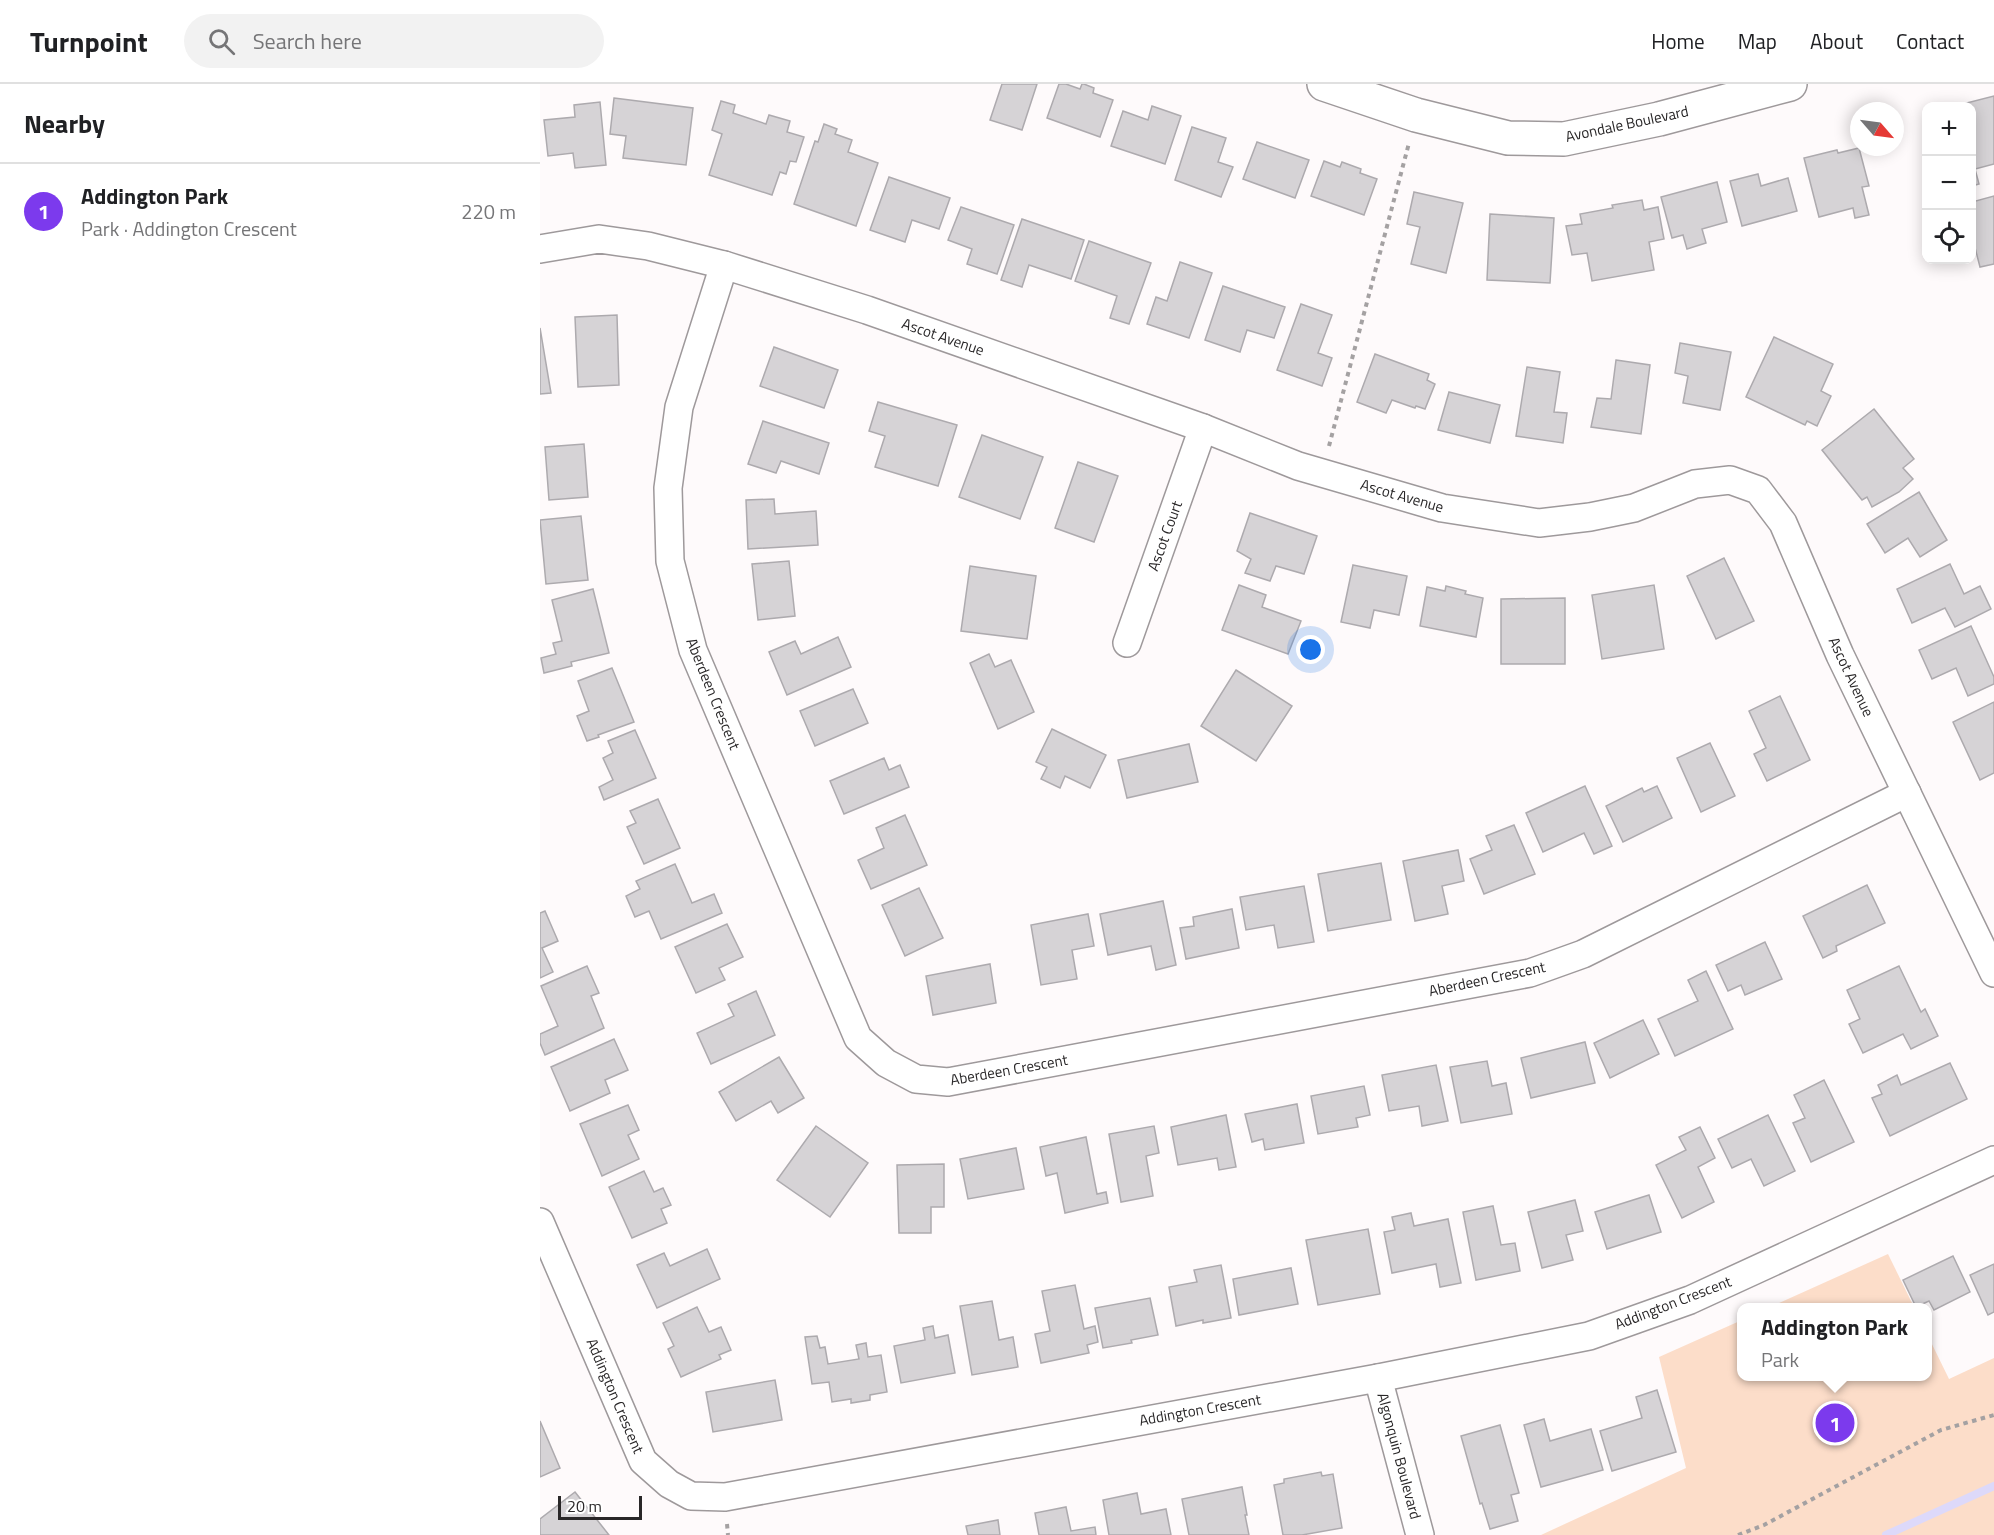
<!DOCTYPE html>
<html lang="en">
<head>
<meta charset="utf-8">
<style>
  :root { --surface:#fff; --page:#f2f2f2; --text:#202124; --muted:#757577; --line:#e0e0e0; --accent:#7c3aed }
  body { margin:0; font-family:"Titillium Web",sans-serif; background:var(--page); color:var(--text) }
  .controls { position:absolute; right:18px; top:18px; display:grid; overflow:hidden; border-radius:12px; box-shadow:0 3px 15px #0003 }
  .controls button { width:54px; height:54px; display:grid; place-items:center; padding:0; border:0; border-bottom:2px solid var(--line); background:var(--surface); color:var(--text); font:30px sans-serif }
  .compass { position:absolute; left:1310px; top:18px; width:54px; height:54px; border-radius:50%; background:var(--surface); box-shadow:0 3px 15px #0003; rotate:118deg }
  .scale { position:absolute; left:18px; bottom:15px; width:84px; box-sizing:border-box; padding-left:6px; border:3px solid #292728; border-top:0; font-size:16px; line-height:21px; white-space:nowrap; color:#292728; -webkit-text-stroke:4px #fff; paint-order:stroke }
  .you { position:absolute; left:771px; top:566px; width:21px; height:21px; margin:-15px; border:4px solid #fff; border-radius:50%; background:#1a73e8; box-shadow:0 0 0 9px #1a73e833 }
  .badge { display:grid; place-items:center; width:39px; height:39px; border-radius:50%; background:var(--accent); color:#fff; font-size:20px; font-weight:700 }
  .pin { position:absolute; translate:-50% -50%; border:3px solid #fff; box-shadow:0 2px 6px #0006 }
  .popup { position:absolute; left:1197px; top:1219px; width:195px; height:78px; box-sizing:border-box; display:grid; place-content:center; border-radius:12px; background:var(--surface); filter:drop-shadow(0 2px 4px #0005); font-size:20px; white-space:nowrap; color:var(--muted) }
  .popup b { font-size:22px; color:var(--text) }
  .popup::after { content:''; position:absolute; left:50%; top:100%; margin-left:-12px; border:12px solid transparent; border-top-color:var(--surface) }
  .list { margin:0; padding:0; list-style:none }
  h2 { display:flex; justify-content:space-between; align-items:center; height:78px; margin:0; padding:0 24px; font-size:26px }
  h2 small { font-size:20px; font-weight:400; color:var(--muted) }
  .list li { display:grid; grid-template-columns:39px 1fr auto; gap:18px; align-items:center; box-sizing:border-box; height:96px; padding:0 24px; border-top:2px solid var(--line) }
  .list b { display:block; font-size:22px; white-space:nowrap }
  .list p { margin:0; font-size:20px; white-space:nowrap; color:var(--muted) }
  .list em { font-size:20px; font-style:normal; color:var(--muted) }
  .icon { flex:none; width:33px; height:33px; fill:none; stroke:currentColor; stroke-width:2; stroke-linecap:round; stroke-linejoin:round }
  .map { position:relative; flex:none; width:1454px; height:1451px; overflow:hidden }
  header { display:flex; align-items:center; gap:36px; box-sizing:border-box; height:84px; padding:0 30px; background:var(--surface); border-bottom:2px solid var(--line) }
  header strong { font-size:28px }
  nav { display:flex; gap:33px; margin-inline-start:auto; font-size:21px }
  .search { width:420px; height:54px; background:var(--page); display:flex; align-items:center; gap:15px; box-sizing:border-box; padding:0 21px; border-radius:33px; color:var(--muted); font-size:22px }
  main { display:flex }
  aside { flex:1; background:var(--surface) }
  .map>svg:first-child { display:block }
  .green { fill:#fcddc9 }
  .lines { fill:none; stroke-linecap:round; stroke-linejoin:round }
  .stream { stroke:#ddd9fa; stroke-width:8 }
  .building { fill:#d6d3d6; stroke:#adaaae; stroke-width:1.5 }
  .minor-casing { stroke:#9e999b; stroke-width:30 }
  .tertiary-casing { stroke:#9e999b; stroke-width:36 }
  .path { stroke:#a4a1a2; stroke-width:4; stroke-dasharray:4.5 4.5; stroke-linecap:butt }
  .minor { stroke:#fff; stroke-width:27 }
  .tertiary { stroke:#fff; stroke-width:33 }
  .labels { text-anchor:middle; stroke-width:4.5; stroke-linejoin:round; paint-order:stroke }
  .street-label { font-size:15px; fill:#292728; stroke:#fff }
</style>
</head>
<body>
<header>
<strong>Turnpoint</strong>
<div class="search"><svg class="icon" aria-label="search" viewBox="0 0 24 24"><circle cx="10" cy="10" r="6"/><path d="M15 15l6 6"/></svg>Search here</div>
<nav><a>Home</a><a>Map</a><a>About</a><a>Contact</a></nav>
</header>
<main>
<aside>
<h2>Nearby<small></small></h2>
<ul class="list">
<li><span class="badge">1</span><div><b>Addington Park</b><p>Park · Addington Crescent</p></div><em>220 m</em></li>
</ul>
</aside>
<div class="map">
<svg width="1454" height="1451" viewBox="0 0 1454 1451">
  <rect width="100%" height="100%" fill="#fefafb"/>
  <g class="green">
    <path d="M1348,1170L1374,1223H1230Z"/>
    <path d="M1202,1236V1292H1388V1252L1409,1295L1454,1274V1451H1001L1146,1384L1119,1273Z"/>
  </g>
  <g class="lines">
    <path class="stream" d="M1346,1451L1454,1402"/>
  </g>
  <g class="building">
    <path d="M462,0H497L482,46L450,36Z"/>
    <path d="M519,0H526L540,5L542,0H544L554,4L553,9L573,16L560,53L507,34Z"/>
    <path d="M1454,12V80L1435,85L1439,100L1432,102V22H1415Z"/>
    <path d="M74,14L153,24L146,81L83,74L86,52L70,50Z"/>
    <path d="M181,17L195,21L193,29L226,40L229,31L250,37L247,48L264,53L256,78L250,77L246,90L240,88L232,111L169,91L182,50L172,46Z"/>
    <path d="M60,18L66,81L35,84L33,69L8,72L4,36L35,33L34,21Z"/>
    <path d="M612,22L641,32L625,80L571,62L583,27L608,36Z"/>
    <path d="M284,40L297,45L295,50L312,56L308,68L338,79L316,142L254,120L275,57L278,58Z"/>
    <path d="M652,43L686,54L678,78L693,83L681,113L635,96Z"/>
    <path d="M717,58L769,76L755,114L703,95Z"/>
    <path d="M1319,64L1329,102L1322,103L1329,131L1315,134L1313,124L1279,133L1264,74L1297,66L1298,69Z"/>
    <path d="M784,77L800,83L802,78L821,85L820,89L837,95L824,131L771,112Z"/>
    <path d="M1218,90L1221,102L1248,94L1257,127L1202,142L1190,97Z"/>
    <path d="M349,93L410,114L399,145L372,136L365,158L330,146Z"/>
    <path d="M1177,98L1187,138L1162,145L1166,159L1147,165L1143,151L1132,154L1121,113Z"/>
    <path d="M874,108L923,119L906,189L871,180L880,143L867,140Z"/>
    <path d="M1454,112V180L1440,183L1432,152V118Z"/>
    <path d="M1102,116L1104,126L1118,123L1124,155L1109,158L1114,186L1052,197L1047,169L1032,171L1026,142L1042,140L1040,130L1073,124L1072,121Z"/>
    <path d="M421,123L474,141L457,190L427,180L432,165L408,156Z"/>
    <path d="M950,130L1014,134L1010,199L947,196Z"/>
    <path d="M482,135L544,156L531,195L489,181L482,203L461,196Z"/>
    <path d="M549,157L611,179L589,240L570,234L577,212L535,197Z"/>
    <path d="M640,178L672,189L649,254L607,240L616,213L627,217Z"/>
    <path d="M683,202L745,223L734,254L707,246L700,268L665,256Z"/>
    <path d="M761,220L792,231L778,269L792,274L782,302L737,286Z"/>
    <path d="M77,231L79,301L38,303L35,233Z"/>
    <path d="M0,244L11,309L0,310Z"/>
    <path d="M1234,253L1293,280L1281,307L1291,312L1277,342L1267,337L1265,341L1206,313Z"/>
    <path d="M1140,259L1191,268L1180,326L1143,319L1148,292L1135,289Z"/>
    <path d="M234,263L298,286L284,324L220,302Z"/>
    <path d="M835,270L889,290L887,296L895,300L885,325L876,322L875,324L852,316L846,329L817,318Z"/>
    <path d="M1076,276L1110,281L1101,350L1051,343L1057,314L1071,315Z"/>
    <path d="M987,283L1020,288L1014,328L1027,329L1023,359L976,352Z"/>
    <path d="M909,308L960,321L950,359L898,346Z"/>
    <path d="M338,318L417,341L398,402L335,383L345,352L329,347Z"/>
    <path d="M1334,325L1374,375L1363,384L1373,395L1359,408L1332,423L1327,413L1322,416L1282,366Z"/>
    <path d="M223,337L289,359L279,390L241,377L236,389L208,380Z"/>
    <path d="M442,351L503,373L480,435L419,413Z"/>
    <path d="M44,360L48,413L9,416L5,363Z"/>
    <path d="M538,378L578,392L554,458L515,444Z"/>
    <path d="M1379,408L1407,456L1380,473L1368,454L1345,469L1327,440Z"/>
    <path d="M234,415L235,430L276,427L278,461L208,465L206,416Z"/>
    <path d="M710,429L777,452L764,490L736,482L730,497L705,489L711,475L697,467Z"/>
    <path d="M41,432L48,496L6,500L0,436Z"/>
    <path d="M1184,474L1214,537L1176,555L1147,492Z"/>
    <path d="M249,477L255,532L218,536L212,480Z"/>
    <path d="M1410,480L1424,510L1440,502L1451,525L1415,543L1405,524L1372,539L1357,505Z"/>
    <path d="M813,481L867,492L859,531L834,526L830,544L801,538Z"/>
    <path d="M430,482L496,492L487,555L421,547Z"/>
    <path d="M699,501L726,511L722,523L761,537L748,570L682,546Z"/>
    <path d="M1114,501L1124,565L1062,575L1052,511Z"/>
    <path d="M906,502L926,507L925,510L943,514L936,553L880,542L887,503L905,507Z"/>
    <path d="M53,505L69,569L31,578L32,582L4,589L1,574L16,570L13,559L22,557L12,516Z"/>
    <path d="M1025,514V580H961V515Z"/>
    <path d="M1431,542L1454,593V600L1428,612L1416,584L1392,595L1379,566Z"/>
    <path d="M298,553L311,583L247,611L229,568L255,557L261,570Z"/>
    <path d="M449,570L455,583L471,576L494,628L458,645L430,579Z"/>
    <path d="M72,584L94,638L58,651L59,653L47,657L37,632L49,627L38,597Z"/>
    <path d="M696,586L752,622L716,677L661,642Z"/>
    <path d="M313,605L328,639L275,662L260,627Z"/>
    <path d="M1240,612L1270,676L1227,697L1214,670L1226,664L1209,627Z"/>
    <path d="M1454,618V689L1440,696L1413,638Z"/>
    <path d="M512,645L566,671L550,704L525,692L520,704L501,695L507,683L496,678Z"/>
    <path d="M95,646L116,694L64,716L59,703L73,696L63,674L73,669L68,657Z"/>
    <path d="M1170,659L1195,712L1161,728L1137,674Z"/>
    <path d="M649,660L658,698L587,714L578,676Z"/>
    <path d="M344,674L349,686L360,681L369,703L304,730L290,697Z"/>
    <path d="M1045,702L1072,762L1054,770L1044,749L1003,768L986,729Z"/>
    <path d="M1117,702L1132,734L1083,758L1066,722L1102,704L1104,708Z"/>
    <path d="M118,715L140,764L104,780L87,743L96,739L90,727Z"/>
    <path d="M365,731L387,781L331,805L318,776L344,764L336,744Z"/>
    <path d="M974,741L995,790L944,810L930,775L952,766L946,752Z"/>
    <path d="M918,766L924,797L902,802L908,830L875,837L863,777Z"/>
    <path d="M841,779L851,836L788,847L778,790Z"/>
    <path d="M135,780L152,819L174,810L182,829L121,855L109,827L95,833L86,812L100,805L96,797Z"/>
    <path d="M1327,801L1345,839L1296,862L1297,867L1283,874L1263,832Z"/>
    <path d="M764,802L774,858L738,864L734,841L706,846L700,813Z"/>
    <path d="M379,804L403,854L365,872L342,821Z"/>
    <path d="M623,817L636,881L616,886L611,862L568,871L560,830Z"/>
    <path d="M692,825L699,864L646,875L640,844L654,842L653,833Z"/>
    <path d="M5,827L18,857L2,864L13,888L0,894V829Z"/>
    <path d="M548,830L554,862L532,866L537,895L501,901L491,841Z"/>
    <path d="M187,840L203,873L179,884L185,896L156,909L135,863Z"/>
    <path d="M1225,858L1242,895L1205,911L1201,901L1188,907L1176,881Z"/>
    <path d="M450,880L456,919L393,931L386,892Z"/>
    <path d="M47,882L59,909L51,912L64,944L5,971L0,959V950L18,942L1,902Z"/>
    <path d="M1359,882L1381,928L1385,925L1398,952L1371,965L1363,950L1323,969L1309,940L1320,935L1307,906Z"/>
    <path d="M1166,887L1193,945L1135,972L1118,935L1158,917L1148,896Z"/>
    <path d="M216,907L235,951L171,980L157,949L194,932L188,920Z"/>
    <path d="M1103,936L1119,970L1070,994L1054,959Z"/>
    <path d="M74,955L88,986L65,996L70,1009L30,1027L11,983Z"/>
    <path d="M1045,958L1055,999L991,1014L981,974Z"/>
    <path d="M239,973L264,1014L238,1029L231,1017L196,1037L179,1008Z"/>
    <path d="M947,977L952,1002L966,999L972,1030L921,1039L910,983Z"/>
    <path d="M1410,979L1427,1015L1350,1052L1332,1014L1342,1010L1338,1001L1357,991L1361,1001Z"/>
    <path d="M896,981L908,1037L882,1042L879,1022L849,1027L842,991Z"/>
    <path d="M1284,996L1314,1058L1271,1078L1253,1039L1265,1034L1254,1011Z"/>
    <path d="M824,1002L830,1031L816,1034L818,1043L778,1050L771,1012Z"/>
    <path d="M757,1020L764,1059L725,1066L723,1055L712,1058L705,1030Z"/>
    <path d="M88,1021L99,1046L88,1051L99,1075L62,1092L40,1040Z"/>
    <path d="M686,1031L696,1083L679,1086L677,1074L638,1081L631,1043Z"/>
    <path d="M1228,1031L1255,1087L1224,1102L1211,1075L1192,1084L1178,1055Z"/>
    <path d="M276,1042L328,1079L290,1133L237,1096Z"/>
    <path d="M614,1042L619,1069L606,1072L613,1112L581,1118L569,1050Z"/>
    <path d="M1160,1043L1175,1074L1158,1083L1174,1118L1142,1134L1116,1081L1146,1066L1139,1053Z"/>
    <path d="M546,1053L557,1110L566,1108L568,1119L525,1129L517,1089L506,1092L500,1063Z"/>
    <path d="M476,1064L484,1105L428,1115L420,1075Z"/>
    <path d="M404,1080V1123H391V1149H359L357,1081Z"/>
    <path d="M104,1087L114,1108L123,1104L131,1121L121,1125L127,1139L92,1154L69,1103Z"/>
    <path d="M1109,1111L1121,1148L1067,1165L1055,1128Z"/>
    <path d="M1035,1116L1043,1147L1026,1151L1033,1176L1002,1184L988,1128Z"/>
    <path d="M953,1122L961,1161L975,1159L980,1187L936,1196L923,1128Z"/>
    <path d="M871,1129L874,1142L908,1135L921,1199L900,1203L896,1180L852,1189L844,1148L855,1146L852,1133Z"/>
    <path d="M828,1145L840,1210L778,1221L766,1156Z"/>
    <path d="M167,1165L180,1195L117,1224L97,1181L124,1169L130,1182Z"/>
    <path d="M1413,1172L1430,1208L1394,1226L1389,1217L1376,1223L1363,1196Z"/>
    <path d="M1454,1180V1228L1448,1231L1430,1191Z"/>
    <path d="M681,1181L691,1234L663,1239V1236L636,1242L629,1203L657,1198L654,1186Z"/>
    <path d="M751,1184L758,1220L699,1231L693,1195Z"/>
    <path d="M535,1201L544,1245L555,1242L558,1258L547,1261L549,1269L501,1279L495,1250L510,1247L502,1207Z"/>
    <path d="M610,1214L618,1251L591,1256L592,1259L563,1264L555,1224Z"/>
    <path d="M452,1217L459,1256L473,1253L478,1283L432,1291L420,1222Z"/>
    <path d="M157,1223L169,1248L181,1243L191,1266L179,1271L181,1275L141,1293L128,1265L134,1262L123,1239Z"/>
    <path d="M393,1242L395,1254L408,1251L415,1289L361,1299L354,1262L385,1256L383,1244Z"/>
    <path d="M277,1252L280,1264L285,1263L288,1280L319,1275L316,1261L326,1259L328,1273L341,1271L347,1308L330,1311V1316L311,1319V1315L292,1318L289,1298L272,1300L265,1253Z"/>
    <path d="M235,1296L242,1336L173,1348L166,1308Z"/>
    <path d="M1117,1306L1136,1368L1072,1387L1060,1347L1102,1334L1096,1313Z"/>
    <path d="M1004,1335L1010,1357L1051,1345L1063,1386L1001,1403L984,1341Z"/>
    <path d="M0,1337L20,1384L0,1393Z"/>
    <path d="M960,1341L979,1409L971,1411L978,1437L950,1445L942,1419L940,1420L921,1352Z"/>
    <path d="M781,1388L782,1392L793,1390L802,1444L762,1451H743L734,1401L744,1399V1395Z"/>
    <path d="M702,1403L707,1431H705L709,1451H649L642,1415Z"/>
    <path d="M35,1408L69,1451H0V1435Z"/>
    <path d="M597,1409L601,1430L626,1425L631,1451H569L563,1416Z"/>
    <path d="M526,1423L531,1447L555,1443L556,1451H499L495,1429Z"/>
    <path d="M458,1436L460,1451H428L426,1442Z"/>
  </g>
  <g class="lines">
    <defs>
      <g id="minor">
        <path d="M0,165L59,155L108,162L184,181L327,226L663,344L758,382L902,424L999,439L1050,433L1094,424L1155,400L1190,396L1218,406L1243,439L1300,571L1454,889"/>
        <path d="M184,181L139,323L128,404L130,477L153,566L318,954L346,979L376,995L408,998L990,889L1043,870L1367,709"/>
        <path d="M587,559L663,344"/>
        <path d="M0,1138L103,1377L129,1400L151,1412L185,1413L838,1294L1049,1252L1150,1216L1454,1076"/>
        <path d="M838,1294L880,1451"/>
      </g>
      <path id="tertiary" d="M784,0L876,31L968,54L1024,55L1119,35L1250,0"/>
    </defs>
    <use href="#minor" class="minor-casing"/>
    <use href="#tertiary" class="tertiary-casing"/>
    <g class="path">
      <path d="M789,362L869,59"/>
      <path d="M187,1440L188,1451"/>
      <path d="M1198,1451L1224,1441L1401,1346L1454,1331"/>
    </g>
    <use href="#minor" class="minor"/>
    <use href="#tertiary" class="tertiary"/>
  </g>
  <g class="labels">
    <g class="street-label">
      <text transform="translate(1087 40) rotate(-12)" y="5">Avondale Boulevard</text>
      <text transform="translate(403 253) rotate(19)" y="5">Ascot Avenue</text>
      <text transform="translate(862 412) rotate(16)" y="5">Ascot Avenue</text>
      <text transform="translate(625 452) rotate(-70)" y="5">Ascot Court</text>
      <text transform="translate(1311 593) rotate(65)" y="5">Ascot Avenue</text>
      <text transform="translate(173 610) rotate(68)" y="5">Aberdeen Crescent</text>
      <text transform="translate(947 895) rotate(-12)" y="5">Aberdeen Crescent</text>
      <text transform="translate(469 986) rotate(-10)" y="5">Aberdeen Crescent</text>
      <text transform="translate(1133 1219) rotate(-21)" y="5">Addington Crescent</text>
      <text transform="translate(75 1312) rotate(67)" y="5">Addington Crescent</text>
      <text transform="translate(660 1326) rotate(-10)" y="5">Addington Crescent</text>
      <text transform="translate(859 1372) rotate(75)" y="5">Algonquin Boulevard</text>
    </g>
  </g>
</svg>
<div class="controls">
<button>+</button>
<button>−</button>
<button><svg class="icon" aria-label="locate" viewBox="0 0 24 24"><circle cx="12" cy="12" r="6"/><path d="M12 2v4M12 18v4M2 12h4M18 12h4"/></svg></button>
</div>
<svg class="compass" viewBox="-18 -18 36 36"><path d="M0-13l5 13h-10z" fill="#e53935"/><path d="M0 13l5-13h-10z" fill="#757577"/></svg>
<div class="scale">20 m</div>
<div class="you"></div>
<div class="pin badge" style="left:1295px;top:1339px">1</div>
<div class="popup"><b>Addington Park</b>Park</div>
</div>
</main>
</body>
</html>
